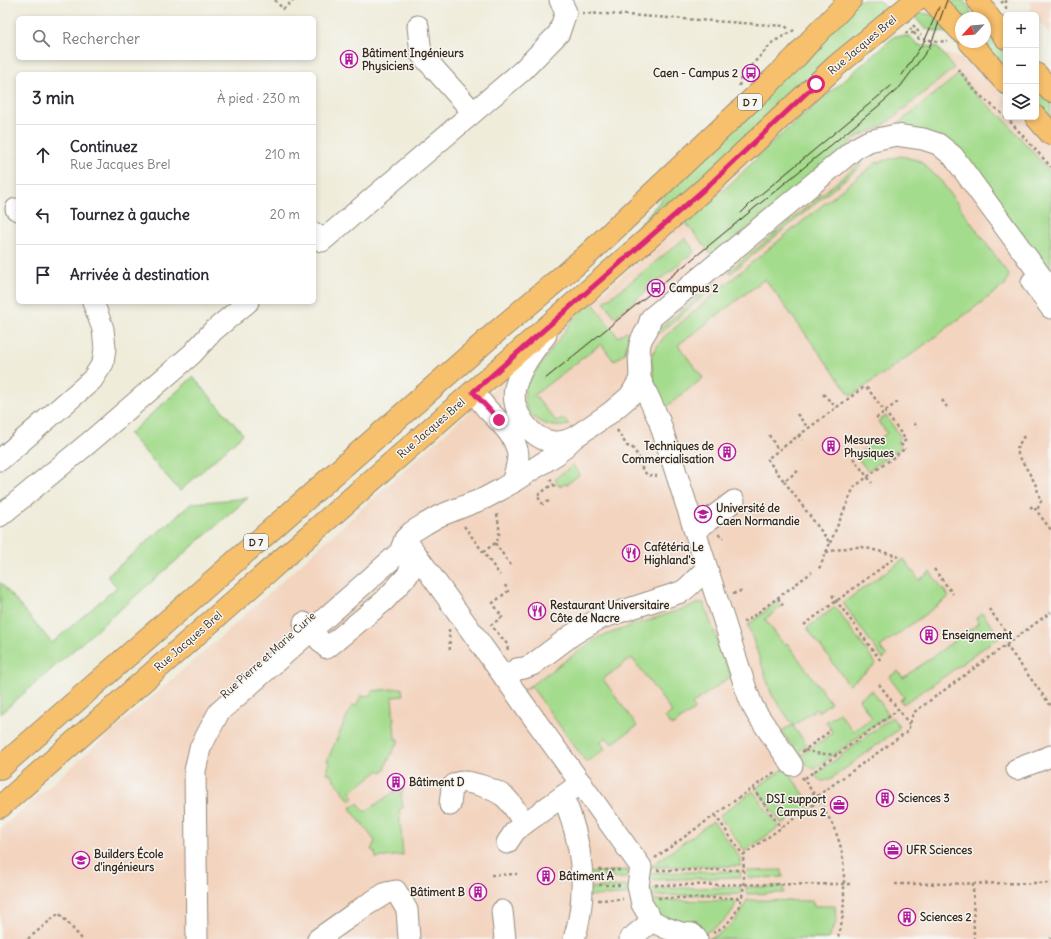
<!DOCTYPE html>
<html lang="fr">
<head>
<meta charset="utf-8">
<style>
  :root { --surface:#fff; --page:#f7f7f7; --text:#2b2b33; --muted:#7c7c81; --line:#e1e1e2 }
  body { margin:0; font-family:Delius,sans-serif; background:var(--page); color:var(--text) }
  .controls { position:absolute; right:12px; top:12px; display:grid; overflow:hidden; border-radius:6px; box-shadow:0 2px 6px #0003 }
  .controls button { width:36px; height:36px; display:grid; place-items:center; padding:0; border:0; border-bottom:1px solid var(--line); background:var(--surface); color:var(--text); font:20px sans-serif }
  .compass { position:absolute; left:955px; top:12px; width:36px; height:36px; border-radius:50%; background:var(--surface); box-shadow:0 2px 6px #0003; rotate:244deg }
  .stop { position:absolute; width:12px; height:12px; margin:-9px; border:3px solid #db2777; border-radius:50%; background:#fff }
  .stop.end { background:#db2777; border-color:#fff; box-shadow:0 1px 4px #0008 }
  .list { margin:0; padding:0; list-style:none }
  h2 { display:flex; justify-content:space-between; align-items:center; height:52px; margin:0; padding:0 16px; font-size:17px }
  h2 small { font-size:13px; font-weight:400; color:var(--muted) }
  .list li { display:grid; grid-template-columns:26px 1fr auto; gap:12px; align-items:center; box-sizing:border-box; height:60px; padding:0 16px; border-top:1px solid var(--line) }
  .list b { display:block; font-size:15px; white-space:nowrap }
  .list p { margin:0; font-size:13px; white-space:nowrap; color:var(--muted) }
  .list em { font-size:13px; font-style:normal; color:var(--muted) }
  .icon { flex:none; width:22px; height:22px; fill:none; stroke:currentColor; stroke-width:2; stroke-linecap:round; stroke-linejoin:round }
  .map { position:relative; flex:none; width:1051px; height:939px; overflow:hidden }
  .search { position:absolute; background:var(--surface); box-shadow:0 2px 6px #0003; left:16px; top:16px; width:300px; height:44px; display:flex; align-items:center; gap:10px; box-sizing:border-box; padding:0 14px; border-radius:6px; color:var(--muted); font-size:15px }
  .panel { position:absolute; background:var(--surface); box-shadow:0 2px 6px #0003; left:16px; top:72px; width:300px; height:232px; border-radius:6px }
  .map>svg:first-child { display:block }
  .built { fill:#f3d4bf }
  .green { fill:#a4dc8d; stroke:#708356 }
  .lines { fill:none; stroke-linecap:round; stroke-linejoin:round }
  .minor-casing { stroke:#958b7c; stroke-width:23 }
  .major-casing { stroke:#958b7c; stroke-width:24 }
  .path { stroke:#958b7c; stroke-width:2.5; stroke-dasharray:3 3; stroke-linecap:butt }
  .minor { stroke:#fff; stroke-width:21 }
  .major { stroke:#f7c06c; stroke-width:22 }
  .tram { stroke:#3b2a1e; stroke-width:1 }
  .route { stroke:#db2777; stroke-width:5 }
  .labels { text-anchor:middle; stroke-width:3; stroke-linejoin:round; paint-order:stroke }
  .shield { fill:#f6f6f2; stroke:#73675e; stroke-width:1 }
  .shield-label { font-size:10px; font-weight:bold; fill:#3b2a1e }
  .street-label { font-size:11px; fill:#3b2a1e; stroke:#f6f6f2 }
  .poi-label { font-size:11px; font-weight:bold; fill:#3b2a1e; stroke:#f6f6f2; text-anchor:start }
</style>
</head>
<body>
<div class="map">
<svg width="1051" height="939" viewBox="0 0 1051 939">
  <rect width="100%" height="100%" fill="#f6f6f2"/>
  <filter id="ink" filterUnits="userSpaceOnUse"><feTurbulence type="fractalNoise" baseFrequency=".025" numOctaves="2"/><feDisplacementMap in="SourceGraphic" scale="8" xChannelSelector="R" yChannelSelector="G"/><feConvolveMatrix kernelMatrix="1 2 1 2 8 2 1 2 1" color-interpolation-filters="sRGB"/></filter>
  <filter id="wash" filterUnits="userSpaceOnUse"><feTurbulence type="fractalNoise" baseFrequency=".012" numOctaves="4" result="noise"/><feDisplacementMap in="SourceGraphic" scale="16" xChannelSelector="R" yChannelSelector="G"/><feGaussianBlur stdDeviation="0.9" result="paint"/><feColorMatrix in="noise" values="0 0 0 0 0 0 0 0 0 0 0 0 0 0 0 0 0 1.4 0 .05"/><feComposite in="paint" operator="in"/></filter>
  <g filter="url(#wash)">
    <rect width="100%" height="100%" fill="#efecda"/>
    <g class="built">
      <path d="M1031,0H1051V36L1036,18V15H1034L1030,11Z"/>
      <path d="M939,54H946L960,58L967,62L985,75L1006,99V117H1023L1051,148V939H0V829L223,635L489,393L840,83L870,59Z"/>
    </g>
    <g class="green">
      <path d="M859,0H879L886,8L825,62L746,139L603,264L643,221L674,185Z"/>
      <path d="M955,0H963L972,13L966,18H961L953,11L951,4Z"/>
      <path d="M922,13L933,15L948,33L925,29L913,15Z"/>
      <path d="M985,29L1006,55V71L980,42H985Z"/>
      <path d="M895,36H910L917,45L935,47L937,46L954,68L888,122L879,128L859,136L713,257L686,223L738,177L776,139Z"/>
      <path d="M959,74L975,94L1004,119L1051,173V275L976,175L900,126L898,124Z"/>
      <path d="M1036,87L1051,103V123L1036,106Z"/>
      <path d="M901,156L920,161L941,181L1009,275L1005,285L912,354L851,396L765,279L678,345L703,378L662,410L654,383L651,355L664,337L750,264L835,195L876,163Z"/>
      <path d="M861,162L863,164L731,273L729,271Z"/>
      <path d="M685,238L695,251L615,317L604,302L623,288Z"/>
      <path d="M717,281L719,283L659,334L657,331Z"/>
      <path d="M592,302L618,337L626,331L629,334L625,353L614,361L601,344L534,395L557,422L564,418L569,425C542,431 518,413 526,385L575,317Z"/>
      <path d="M193,377L243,434L180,491L129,434Z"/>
      <path d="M886,416L901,437L897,442L901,447L868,471L856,456L887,433L878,421Z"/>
      <path d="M573,465L580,474L566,485L564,484L560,486L555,480L556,478Z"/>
      <path d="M248,498L0,714V582L52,643L117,587L107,576L192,503Z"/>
      <path d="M904,559L919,580L930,572L949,597L880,647L887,656L883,659L843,603Z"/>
      <path d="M703,602L731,676L692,704L695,709L672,726L665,717L672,712L632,658L603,679L637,726L612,744L606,737L600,741L605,749L593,758L586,762L531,686L521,692L599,637Z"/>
      <path d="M777,602L781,607L765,619L784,645L787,643L831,703L818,712L816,709L793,726L807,745L797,753L781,731L793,725L772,695L748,625Z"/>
      <path d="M835,607L876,664L849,685L807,628Z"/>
      <path d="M982,613L1000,636L945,676L903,704L900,700L904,697L889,677L898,671L903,678L979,623L976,618Z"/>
      <path d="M402,688L403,696L392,697L395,739H398V744L396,745L385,767L386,769L382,772L380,770L350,792L354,798L350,801L329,773H326L330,763L327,761L352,705L356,706L361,696L372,695V691Z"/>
      <path d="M872,690L889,715L814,769L809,767L800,756L832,733L831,729L826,722L839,713L853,731L872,718L859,699Z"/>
      <path d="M892,717L898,725L899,729L832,778C824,782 820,783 815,775Z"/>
      <path d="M785,768L811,804L782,824L756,788Z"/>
      <path d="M398,785L400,787H403V792L401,793L403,808L399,809L403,855L376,858L375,852L371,850L375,841L350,808L358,803L365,812L395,791L393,788Z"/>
      <path d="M753,791L779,827L745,851L719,816Z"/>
      <path d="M713,821L741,859V866L650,867Z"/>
      <path d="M628,870L627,878L588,879L589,873Z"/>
      <path d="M782,870L783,877L748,878L747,871Z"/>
      <path d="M740,871L741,877L644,880L646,873Z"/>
      <path d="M627,886V895L588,896V888Z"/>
      <path d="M783,886L784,893L747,894L746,887Z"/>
      <path d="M741,887L740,894L644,896V889Z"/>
      <path d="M646,900L736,901C734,917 716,927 703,934L662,918Z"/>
      <path d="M747,900L813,901V906H835L836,922L828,939H708C728,931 739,920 747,900Z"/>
    </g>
  </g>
  <g filter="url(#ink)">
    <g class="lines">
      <defs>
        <g id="minor">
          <path d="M418,26L421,54L473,112"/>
          <path d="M16,209L18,210"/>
          <path d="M314,233L322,241L522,71L559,33L566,12L560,0"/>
          <path d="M1032,282L1051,308"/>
          <path d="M546,335C533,351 520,368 515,388C510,411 531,440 554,442C562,443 568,440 575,437"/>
          <path d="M473,392C478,397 482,403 487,409C500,422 516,436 518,455C518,465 514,475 512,483"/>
          <path d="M0,460L92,380L103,363L105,348L103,329L93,302"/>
          <path d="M0,516L91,441L192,354L213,331L248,302"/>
          <path d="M694,529L701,526L734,501"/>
          <path d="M405,539L641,867L638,886L642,904L652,921L666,928L681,933L692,934L697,939"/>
          <path d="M304,623L327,648L384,601L407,576L417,556"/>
          <path d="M505,678L517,669L524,668L532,665L572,635L592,623L601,618L681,592C691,587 699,573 707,570"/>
          <path d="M792,765L757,714L752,705L746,689L659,420L640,379L639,351L640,344L642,338L647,330L651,318L856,148L869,141L896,135L923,139L938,144L953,156L1051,290"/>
          <path d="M1017,769L1051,756"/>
          <path d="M563,796C582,841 589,892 574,939"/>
          <path d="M450,805L452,787C454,785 455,784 457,783C468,778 498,791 506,798C513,805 519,815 524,824L581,783"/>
          <path d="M507,843L515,831L524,824"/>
          <path d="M502,911L505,939"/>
          <path d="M197,939L195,771L200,748L219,712L400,552L405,539L412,532L425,524L439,516L485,498L500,490L557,454L575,437L610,413L623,402L630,396L640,379"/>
          <path d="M318,939L365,906L386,893L396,891L407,910L409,939"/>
          <path d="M630,939L652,921"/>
        </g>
        <g id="major">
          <path d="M932,0L961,31"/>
          <path d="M978,0L989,18L1006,38"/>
          <path d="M970,42L1006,83"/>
          <path d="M1036,74L1051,91"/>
          <path d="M1036,117L1051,134"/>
          <path d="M0,768L495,333L585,257L762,90L796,57L812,39L850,0"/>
          <path d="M0,807L444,417L709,185L836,66L916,0"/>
        </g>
      </defs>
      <use href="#minor" class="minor-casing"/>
      <use href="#major" class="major-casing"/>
      <g class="path">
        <path d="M275,0L283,9L294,0"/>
        <path d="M1006,0V11"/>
        <path d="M1001,3L1005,0"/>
        <path d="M582,13L627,15L785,26L790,30"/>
        <path d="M913,25L921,35"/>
        <path d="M910,28L919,39L948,42"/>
        <path d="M905,33H914"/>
        <path d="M958,69L976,92L1006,117"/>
        <path d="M739,86L741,77L773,42L796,29"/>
        <path d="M1006,117L1051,167"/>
        <path d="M823,394L836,407"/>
        <path d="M942,400L947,407"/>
        <path d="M797,414L808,428"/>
        <path d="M876,418L899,401"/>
        <path d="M914,423L918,428"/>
        <path d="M617,430L627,446L632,447L640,459L638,463L647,475L657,476"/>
        <path d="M769,435L778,450"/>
        <path d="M798,435L802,440"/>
        <path d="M1024,436L1017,448L1018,454L1035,483L1041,501L1037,510"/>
        <path d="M853,458L872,483"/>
        <path d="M798,471L784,481L767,459L864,387L868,389L906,440L901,444L905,449"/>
        <path d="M550,479L556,488"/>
        <path d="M784,481L830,543L820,567L817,569"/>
        <path d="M549,501L543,504L537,496L553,484"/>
        <path d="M1030,508L1033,506L1051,530"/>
        <path d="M464,526L500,575"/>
        <path d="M718,535H720L724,538"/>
        <path d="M495,543L512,567"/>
        <path d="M830,543L854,487L906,448"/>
        <path d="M483,552C487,549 492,546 496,542C502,535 498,522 497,514"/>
        <path d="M826,552L852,547H862L898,556"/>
        <path d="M934,569L953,594"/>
        <path d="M505,585L508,591L493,603L502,617L491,625L507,644L508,651"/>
        <path d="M733,594L743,590"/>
        <path d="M832,595L881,661"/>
        <path d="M778,598L783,606"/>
        <path d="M989,609L1012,640"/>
        <path d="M743,622L748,620L812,572"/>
        <path d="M804,625L900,554"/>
        <path d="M449,629L450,653"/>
        <path d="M1006,645L1051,706"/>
        <path d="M879,684L910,725"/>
        <path d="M805,750L815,753L837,755"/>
        <path d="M802,752L830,731L829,730"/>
        <path d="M802,777C820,802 839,828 843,859C844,870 844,880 844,890C844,907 843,924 837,939"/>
        <path d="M805,778L898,710"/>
        <path d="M753,788L781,828"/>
        <path d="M715,815L743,855"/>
        <path d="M655,858L776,771"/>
        <path d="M599,870H622"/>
        <path d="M657,870H744"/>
        <path d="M491,875L517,874"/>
        <path d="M973,883L974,939"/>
        <path d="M895,884L1051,883"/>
        <path d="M599,885H622"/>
        <path d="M655,885L851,884"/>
        <path d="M658,898H742"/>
        <path d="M598,900L623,899"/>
        <path d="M713,933C716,931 720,929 724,926C746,908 745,881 743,855L813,805L816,797L908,731L913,713L1051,612"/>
        <path d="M28,939L59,913L82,939"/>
        <path d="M1050,939L1051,938"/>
      </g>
      <use href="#minor" class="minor"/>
      <use href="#major" class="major"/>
      <g class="tram">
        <path d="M902,75L925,40L939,7"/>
        <path d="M741,213L754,200L891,86"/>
        <path d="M545,379C656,289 766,199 876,108L900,87L929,48L934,36L947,0"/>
      </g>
    </g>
  </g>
  <g class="lines" filter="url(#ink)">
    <path class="route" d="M499,420L473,392L709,185L816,84"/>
  </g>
  <defs>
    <symbol id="building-ring" viewBox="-11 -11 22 22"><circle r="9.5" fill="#f6f6f2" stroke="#b5179e" stroke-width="1.5"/><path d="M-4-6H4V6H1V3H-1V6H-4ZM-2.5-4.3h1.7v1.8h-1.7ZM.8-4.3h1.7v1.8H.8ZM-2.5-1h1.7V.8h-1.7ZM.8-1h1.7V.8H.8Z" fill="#b5179e"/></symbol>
    <symbol id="bus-ring" viewBox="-11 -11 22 22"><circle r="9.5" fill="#f6f6f2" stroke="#b5179e" stroke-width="1.5"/><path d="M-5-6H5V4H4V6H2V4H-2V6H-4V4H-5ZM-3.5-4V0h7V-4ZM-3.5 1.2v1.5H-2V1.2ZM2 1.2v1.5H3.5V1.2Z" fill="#b5179e"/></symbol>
    <symbol id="university-ring" viewBox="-11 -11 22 22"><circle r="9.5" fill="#f6f6f2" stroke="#b5179e" stroke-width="1.5"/><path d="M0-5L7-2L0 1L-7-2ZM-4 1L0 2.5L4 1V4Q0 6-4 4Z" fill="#b5179e"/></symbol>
    <symbol id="restaurant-ring" viewBox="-11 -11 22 22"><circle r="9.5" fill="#f6f6f2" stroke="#b5179e" stroke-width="1.5"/><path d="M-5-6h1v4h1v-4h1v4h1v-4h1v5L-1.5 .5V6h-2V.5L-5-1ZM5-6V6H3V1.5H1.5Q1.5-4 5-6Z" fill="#b5179e"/></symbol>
    <symbol id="office-ring" viewBox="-11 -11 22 22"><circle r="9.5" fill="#f6f6f2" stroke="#b5179e" stroke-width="1.5"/><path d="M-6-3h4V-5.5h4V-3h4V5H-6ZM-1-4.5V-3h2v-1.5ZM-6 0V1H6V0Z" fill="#b5179e"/></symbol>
  </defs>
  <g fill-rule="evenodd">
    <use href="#building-ring" x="339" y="49" width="20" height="20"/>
    <use href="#bus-ring" x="741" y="63" width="20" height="20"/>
    <use href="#bus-ring" x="646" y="278" width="20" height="20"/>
    <use href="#building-ring" x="821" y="436" width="20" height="20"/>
    <use href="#building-ring" x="717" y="442" width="20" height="20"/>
    <use href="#university-ring" x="693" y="504" width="20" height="20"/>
    <use href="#restaurant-ring" x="621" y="543" width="20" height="20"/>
    <use href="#restaurant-ring" x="527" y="601" width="20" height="20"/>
    <use href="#building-ring" x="919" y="625" width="20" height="20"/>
    <use href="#building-ring" x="386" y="772" width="20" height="20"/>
    <use href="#building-ring" x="875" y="788" width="20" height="20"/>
    <use href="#office-ring" x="829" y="795" width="20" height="20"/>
    <use href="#office-ring" x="883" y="840" width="20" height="20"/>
    <use href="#university-ring" x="71" y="850" width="20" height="20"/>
    <use href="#building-ring" x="536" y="866" width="20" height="20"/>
    <use href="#building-ring" x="468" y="882" width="20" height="20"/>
    <use href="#building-ring" x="897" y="907" width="20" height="20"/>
  </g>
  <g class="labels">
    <g class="shield">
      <rect x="738" y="94" width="24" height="16" rx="3"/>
      <rect x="244" y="534" width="24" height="16" rx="3"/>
    </g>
    <g class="shield-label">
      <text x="750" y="106">D 7</text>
      <text x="256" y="546">D 7</text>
    </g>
    <g class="street-label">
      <text transform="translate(862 45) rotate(-40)" y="4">Rue Jacques Brel</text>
      <text transform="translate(431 428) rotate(-41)" y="4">Rue Jacques Brel</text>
      <text transform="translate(188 641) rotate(-41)" y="4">Rue Jacques Brel</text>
      <text transform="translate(268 655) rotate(-42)" y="4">Rue Pierre et Marie Curie</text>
    </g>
    <g class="poi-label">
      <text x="362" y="57">Bâtiment Ingénieurs<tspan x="362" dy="13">Physiciens</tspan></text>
      <text x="738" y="77" text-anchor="end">Caen - Campus 2</text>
      <text x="669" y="292">Campus 2</text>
      <text x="844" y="444">Mesures<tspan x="844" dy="13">Physiques</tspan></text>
      <text x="714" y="450" text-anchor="end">Techniques de<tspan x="714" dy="13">Commercialisation</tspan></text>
      <text x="716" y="512">Université de<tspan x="716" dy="13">Caen Normandie</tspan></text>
      <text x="644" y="551">Cafétéria Le<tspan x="644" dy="13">Highland's</tspan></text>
      <text x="550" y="609">Restaurant Universitaire<tspan x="550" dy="13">Côte de Nacre</tspan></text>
      <text x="942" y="639">Enseignement</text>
      <text x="409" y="786">Bâtiment D</text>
      <text x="898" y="802">Sciences 3</text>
      <text x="826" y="803" text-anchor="end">DSI support<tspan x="826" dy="13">Campus 2</tspan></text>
      <text x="906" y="854">UFR Sciences</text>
      <text x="94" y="858">Builders École<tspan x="94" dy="13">d'ingénieurs</tspan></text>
      <text x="559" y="880">Bâtiment A</text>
      <text x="465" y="896" text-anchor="end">Bâtiment B</text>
      <text x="920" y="921">Sciences 2</text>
    </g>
  </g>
</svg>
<div class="controls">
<button>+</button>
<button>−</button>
<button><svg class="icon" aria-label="layers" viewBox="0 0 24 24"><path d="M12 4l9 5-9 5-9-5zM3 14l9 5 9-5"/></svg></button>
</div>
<svg class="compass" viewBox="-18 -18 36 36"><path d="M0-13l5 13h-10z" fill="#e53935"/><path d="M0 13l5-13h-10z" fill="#7c7c81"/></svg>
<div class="stop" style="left:816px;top:84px"></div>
<div class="stop end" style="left:499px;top:420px"></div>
<div class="search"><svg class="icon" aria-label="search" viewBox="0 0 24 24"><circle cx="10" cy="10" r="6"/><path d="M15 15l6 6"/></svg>Rechercher</div>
<section class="panel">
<h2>3 min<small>À pied · 230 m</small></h2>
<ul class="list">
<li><svg class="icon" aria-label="ahead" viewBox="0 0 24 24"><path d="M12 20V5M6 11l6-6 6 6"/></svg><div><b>Continuez</b><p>Rue Jacques Brel</p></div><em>210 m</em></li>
<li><svg class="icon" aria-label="left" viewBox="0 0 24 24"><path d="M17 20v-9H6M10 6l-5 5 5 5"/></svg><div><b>Tournez à gauche</b></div><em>20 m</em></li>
<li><svg class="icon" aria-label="arrive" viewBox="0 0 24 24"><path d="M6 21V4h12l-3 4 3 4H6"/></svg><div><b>Arrivée à destination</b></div></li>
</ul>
</section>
</div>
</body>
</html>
